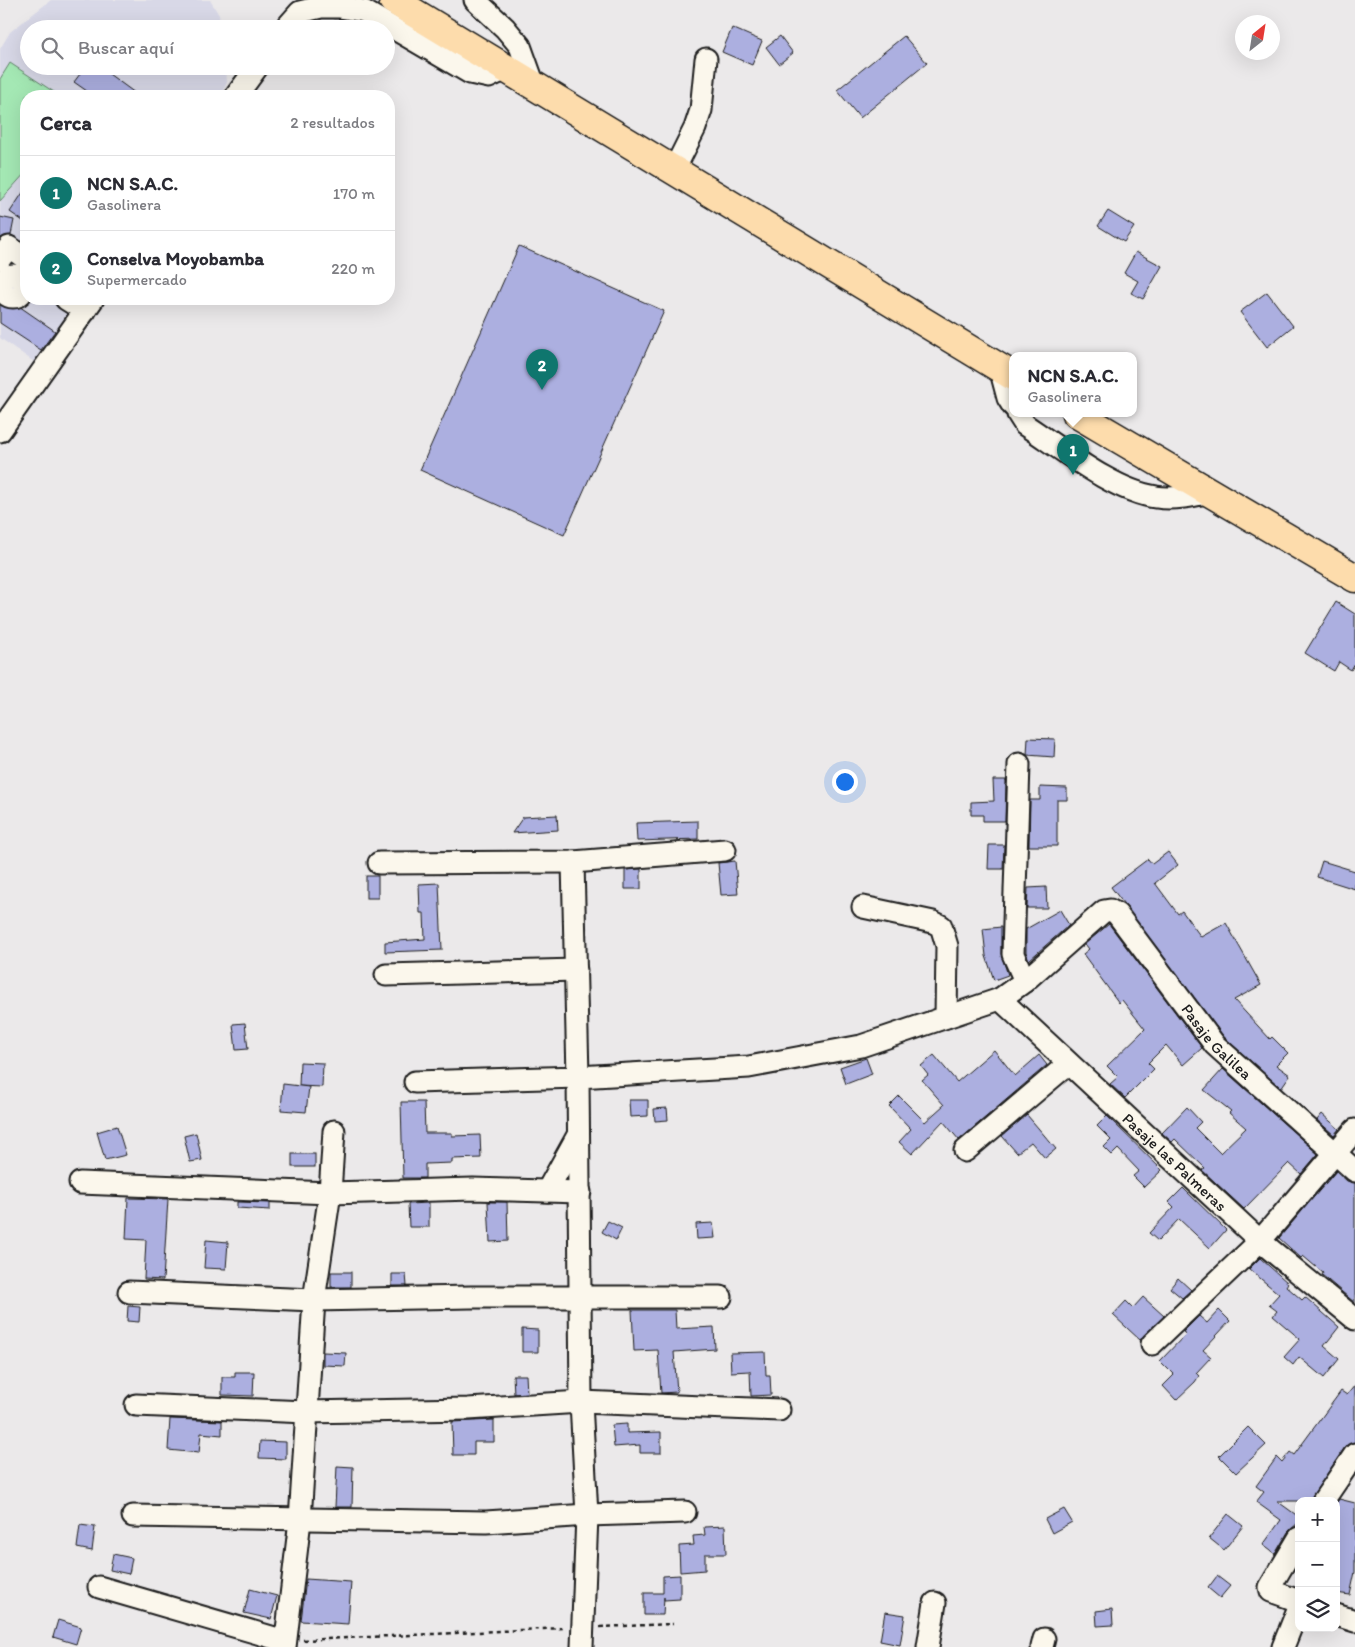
<!DOCTYPE html>
<html lang="es">
<head>
<meta charset="utf-8">
<style>
  :root { --surface:#fff; --page:#f2f2f3; --text:#2b2b33; --muted:#7c7c81; --line:#e1e1e2; --accent:#0f766e }
  body { margin:0; font-family:Itim,sans-serif; background:var(--page); color:var(--text) }
  .controls { position:absolute; right:15px; bottom:15px; display:grid; overflow:hidden; border-radius:10px; box-shadow:0 5px 20px #0002 }
  .controls button { width:45px; height:45px; display:grid; place-items:center; padding:0; border:0; border-bottom:1px solid var(--line); background:var(--surface); color:var(--text); font:25px sans-serif }
  .compass { position:absolute; left:1235px; top:15px; width:45px; height:45px; border-radius:50%; background:var(--surface); box-shadow:0 5px 20px #0002; rotate:30deg }
  .you { position:absolute; left:844px; top:781px; width:18px; height:18px; margin:-12px; border:4px solid #fff; border-radius:50%; background:#1a73e8; box-shadow:0 0 0 8px #1a73e833 }
  .badge { display:grid; place-items:center; width:32px; height:32px; border-radius:50%; background:var(--accent); color:#fff; font-size:16px; font-weight:700 }
  .pin { position:absolute; translate:-50% -41px; filter:drop-shadow(0 1px 2px #0008) }
  .pin::after { content:''; position:absolute; top:26px; width:18px; height:15px; background:inherit; clip-path:polygon(0 0,100% 0,50% 100%) }
  .popup { position:absolute; left:1009px; top:352px; width:128px; height:65px; box-sizing:border-box; display:grid; place-content:center; border-radius:10px; background:var(--surface); filter:drop-shadow(0 1px 4px #0005); font-size:16px; white-space:nowrap; color:var(--muted) }
  .popup b { font-size:19px; color:var(--text) }
  .popup::after { content:''; position:absolute; left:50%; top:100%; margin-left:-10px; border:10px solid transparent; border-top-color:var(--surface) }
  .list { margin:0; padding:0; list-style:none }
  h2 { display:flex; justify-content:space-between; align-items:center; height:65px; margin:0; padding:0 20px; font-size:21px }
  h2 small { font-size:16px; font-weight:400; color:var(--muted) }
  .list li { display:grid; grid-template-columns:32px 1fr auto; gap:15px; align-items:center; box-sizing:border-box; height:75px; padding:0 20px; border-top:1px solid var(--line) }
  .list b { display:block; font-size:19px; white-space:nowrap }
  .list p { margin:0; font-size:16px; white-space:nowrap; color:var(--muted) }
  .list em { font-size:16px; font-style:normal; color:var(--muted) }
  .icon { flex:none; width:28px; height:28px; fill:none; stroke:currentColor; stroke-width:2; stroke-linecap:round; stroke-linejoin:round }
  .map { position:relative; flex:none; width:1355px; height:1647px; overflow:hidden }
  .search { position:absolute; background:var(--surface); box-shadow:0 5px 20px #0002; left:20px; top:20px; width:375px; height:55px; display:flex; align-items:center; gap:12px; box-sizing:border-box; padding:0 18px; border-radius:28px; color:var(--muted); font-size:19px }
  .panel { position:absolute; background:var(--surface); box-shadow:0 5px 20px #0002; left:20px; top:90px; width:375px; height:215px; border-radius:20px }
  .map>svg:first-child { display:block }
  .built { fill:#d8d8e7 }
  .green { fill:#a4e8b4; stroke:#608268 }
  .building { fill:#acafe0; stroke:#1c1c1c }
  .lines { fill:none; stroke-linecap:round; stroke-linejoin:round }
  .minor-casing { stroke:#1c1c1c; stroke-width:25 }
  .highway-casing { stroke:#1c1c1c; stroke-width:31 }
  .path { stroke:#1c1c1c; stroke-width:2.5; stroke-dasharray:4 4; stroke-linecap:butt }
  .minor { stroke:#fbf7ec; stroke-width:21 }
  .highway { stroke:#fddcac; stroke-width:28 }
  .labels { text-anchor:middle; stroke-width:4; stroke-linejoin:round; paint-order:stroke }
  .street-label { font-size:16px; fill:#1c1c1c; stroke:#fbf7ec }
</style>
</head>
<body>
<div class="map">
<svg width="1355" height="1647" viewBox="0 0 1355 1647">
  <rect width="100%" height="100%" fill="#ebe9ea"/>
  <filter id="ink" filterUnits="userSpaceOnUse"><feTurbulence type="fractalNoise" baseFrequency=".02" numOctaves="2"/><feDisplacementMap in="SourceGraphic" scale="10" xChannelSelector="R" yChannelSelector="G"/><feConvolveMatrix kernelMatrix="1 2 1 2 8 2 1 2 1" color-interpolation-filters="sRGB"/></filter>
  <g filter="url(#ink)">
    <path class="built" d="M51,0H210L219,15L221,29H29V66H226L227,82L221,96H26V299H83L37,364L0,338V49L10,32Z"/>
    <path class="green" d="M10,63L60,96H26V172L0,201V79Z"/>
    <g class="building">
      <path d="M732,28L762,41L752,65L722,52Z"/>
      <path d="M780,36L793,53L779,64L766,47Z"/>
      <path d="M904,36L927,63L860,118L837,90Z"/>
      <path d="M86,66H98L139,96H94L74,82Z"/>
      <path d="M26,188V223L10,212Z"/>
      <path d="M1108,211L1134,227L1124,242L1098,226Z"/>
      <path d="M0,217L14,220L11,235L0,239Z"/>
      <path d="M519,246L664,311L564,535L420,470Z"/>
      <path d="M1136,252L1162,266L1143,299L1131,293L1138,281L1124,273Z"/>
      <path d="M1267,292L1293,326L1267,347L1240,312Z"/>
      <path d="M0,293L55,331L41,350L0,323Z"/>
      <path d="M1336,602L1355,614V663L1351,670L1339,662L1334,671L1305,653Z"/>
      <path d="M1028,738L1055,739L1054,757L1027,755Z"/>
      <path d="M993,780H1006L1005,821H983V815H971V802L994,801Z"/>
      <path d="M1040,787L1067,788V800H1057V846H1029L1030,800H1040Z"/>
      <path d="M557,815L558,830L512,833L523,817Z"/>
      <path d="M698,821V839L637,841L636,823Z"/>
      <path d="M989,845H1004L1003,869H988Z"/>
      <path d="M1168,852L1178,865L1155,883L1178,914L1182,911L1201,937L1226,923L1261,985L1234,1000L1270,1039L1272,1037L1288,1053L1276,1065L1290,1075L1281,1088L1224,1037L1111,887L1148,859L1152,864Z"/>
      <path d="M735,861L738,894L721,895L718,863Z"/>
      <path d="M1322,861L1355,871V889L1317,877Z"/>
      <path d="M641,869V889H625V870Z"/>
      <rect x="366" y="876" width="12" height="22"/>
      <path d="M439,883L442,950L385,952V942L425,939L424,913H420L419,884Z"/>
      <path d="M1046,887L1047,908H1027L1028,888Z"/>
      <path d="M1060,910L1069,925L1029,960L1026,952V929Z"/>
      <path d="M1109,924L1202,1048L1183,1065L1166,1045L1148,1063L1154,1069L1125,1098L1110,1084L1118,1077L1107,1066L1145,1029L1122,1000L1119,1003L1083,954L1089,949L1085,944Z"/>
      <path d="M1001,927V954L1008,975L994,980L986,956L983,929Z"/>
      <path d="M245,1023L248,1049L236,1050L233,1024Z"/>
      <path d="M994,1050L1015,1076L1039,1055L1047,1065L959,1140L943,1121L912,1154L899,1142L911,1129L889,1106L899,1096L925,1122L944,1105L922,1080L928,1075L921,1066L934,1055L957,1082Z"/>
      <path d="M866,1058L872,1074L846,1084L840,1067Z"/>
      <path d="M300,1062L323,1063L322,1087L299,1086Z"/>
      <path d="M1223,1069L1318,1154L1301,1174L1289,1163L1244,1209L1202,1170L1205,1168L1175,1139L1172,1142L1162,1133L1187,1107L1201,1122L1195,1128L1220,1153L1246,1128L1229,1113L1231,1111L1204,1090Z"/>
      <path d="M283,1084L309,1087L306,1112L281,1110Z"/>
      <path d="M629,1100H648V1116L630,1117Z"/>
      <path d="M401,1102H424L425,1133H452V1136L480,1135L481,1158L452,1159V1163L425,1164V1178H403Z"/>
      <path d="M667,1108L668,1120L655,1121L654,1109Z"/>
      <path d="M1322,1114L1339,1129L1334,1135L1317,1120Z"/>
      <path d="M1027,1115L1056,1149L1045,1158L1031,1142L1017,1153L1002,1136Z"/>
      <path d="M1107,1116L1162,1170L1144,1187L1133,1176L1139,1171L1118,1149L1112,1155L1104,1147L1111,1140L1097,1126Z"/>
      <path d="M117,1126L126,1155L105,1160L97,1132Z"/>
      <path d="M196,1133L202,1160L190,1162L184,1136Z"/>
      <rect x="292" y="1154" width="23" height="13"/>
      <path d="M1336,1171L1347,1181L1355,1183V1303L1322,1275L1323,1273L1303,1256L1301,1258L1279,1238Z"/>
      <path d="M1183,1188L1226,1230L1210,1248L1179,1219L1158,1241L1149,1233L1174,1207L1169,1202Z"/>
      <path d="M128,1198L168,1199L163,1280L144,1279L146,1240L126,1239Z"/>
      <path d="M237,1202L270,1203V1210L237,1208Z"/>
      <path d="M488,1202H507L508,1241L490,1242Z"/>
      <path d="M429,1203V1227H409L408,1204Z"/>
      <path d="M608,1221L622,1228L616,1240L602,1232Z"/>
      <path d="M713,1223L715,1238L697,1239L696,1224Z"/>
      <path d="M206,1240L228,1242L226,1269L204,1268Z"/>
      <path d="M1260,1258L1288,1283L1286,1286L1302,1300L1305,1297L1339,1327L1324,1346L1339,1359L1324,1378L1299,1357L1293,1365L1284,1357L1300,1339L1273,1316L1277,1311L1269,1305L1279,1294L1249,1269Z"/>
      <rect x="331" y="1272" width="20" height="15"/>
      <path d="M392,1274H406L407,1286H392Z"/>
      <path d="M1178,1278L1191,1290L1182,1298L1170,1288Z"/>
      <path d="M1143,1297L1164,1316L1140,1340L1113,1315L1126,1301L1133,1308Z"/>
      <path d="M128,1306L140,1307L139,1322L127,1321Z"/>
      <path d="M632,1310H675L676,1329L714,1327L715,1349L674,1352L677,1392L661,1393L658,1350L634,1351Z"/>
      <path d="M1219,1310L1230,1321L1203,1350L1211,1357L1196,1373L1199,1376L1195,1382L1176,1400L1163,1386L1174,1375L1160,1361L1186,1334L1183,1332L1199,1316L1207,1323Z"/>
      <path d="M522,1329L538,1330V1352H522Z"/>
      <path d="M323,1352L346,1353L345,1366L323,1365Z"/>
      <path d="M765,1352L766,1375H770L771,1395L751,1396L750,1371L731,1372L730,1353Z"/>
      <path d="M235,1372H254L253,1396L222,1395V1377H235Z"/>
      <path d="M513,1375H526L527,1393L514,1394Z"/>
      <path d="M1355,1385V1442L1345,1447L1309,1501H1277L1299,1517V1522L1288,1532L1275,1554L1263,1545L1281,1520L1256,1502L1264,1492L1256,1486L1277,1457L1282,1462L1290,1452L1294,1455L1341,1391L1347,1395Z"/>
      <path d="M170,1419L222,1421V1435L201,1433L199,1453L168,1450Z"/>
      <path d="M494,1420V1442H474V1455H453L452,1422Z"/>
      <path d="M627,1424V1433L661,1432V1453H640V1445L614,1447L612,1425Z"/>
      <path d="M1248,1427L1266,1445L1236,1473L1219,1456Z"/>
      <path d="M260,1441L286,1442V1459L259,1458Z"/>
      <path d="M337,1466L353,1467L352,1507H335Z"/>
      <path d="M1339,1499L1355,1503V1572L1350,1595L1336,1593V1504Z"/>
      <path d="M1064,1509L1072,1522L1052,1533L1045,1519Z"/>
      <path d="M1228,1514L1243,1526L1224,1550L1209,1538Z"/>
      <path d="M80,1525L95,1527L92,1551L77,1548Z"/>
      <path d="M725,1526L726,1554H705V1570L680,1572L679,1546L694,1545L693,1536L705,1535L704,1527Z"/>
      <path d="M113,1554L132,1558L129,1574L110,1570Z"/>
      <path d="M680,1575V1599L664,1600V1597L663,1615H644V1593H663V1576Z"/>
      <path d="M1217,1576L1230,1586L1220,1598L1208,1588Z"/>
      <path d="M306,1579L351,1582L348,1624L301,1621Z"/>
      <path d="M250,1589L277,1596L271,1619L244,1613Z"/>
      <path d="M1112,1609L1113,1625L1097,1626L1096,1611Z"/>
      <path d="M885,1612L905,1615L900,1645L880,1641Z"/>
      <path d="M58,1620L81,1627L76,1644L53,1637Z"/>
    </g>
    <g class="lines">
      <defs>
        <g id="minor">
          <path d="M475,0L505,28L520,46L534,85"/>
          <path d="M285,29L300,12L321,7H339L364,11L470,73L489,77L506,69"/>
          <path d="M236,96L258,66"/>
          <path d="M674,170L695,128L701,110L706,59"/>
          <path d="M0,259L9,247L26,259"/>
          <circle cx="13" cy="286" r="11"/>
          <path d="M66,299L85,311"/>
          <path d="M1000,368L1008,398L1013,406"/>
          <path d="M1018,414L1025,425C1062,449 1113,491 1156,497C1174,500 1193,496 1210,492"/>
          <path d="M0,431L93,299"/>
          <path d="M1019,764L1013,954L1025,981"/>
          <path d="M379,863L573,862L725,850"/>
          <path d="M863,907L933,922L941,926L947,946L946,1017"/>
          <path d="M386,975L576,970"/>
          <path id="s1" d="M1000,999L1260,1241L1355,1319"/>
          <path d="M415,1082L578,1077L573,862"/>
          <path d="M965,1151L1068,1064"/>
          <path d="M80,1183L330,1193L473,1189L580,1192"/>
          <path d="M547,1191L578,1135"/>
          <path d="M129,1292L314,1300L471,1297H721"/>
          <path d="M1152,1344L1260,1241L1355,1130"/>
          <path d="M136,1405L306,1412L468,1409L581,1402L779,1410"/>
          <path d="M1323,1501L1355,1454"/>
          <path d="M133,1516L486,1522L587,1515L685,1512"/>
          <path d="M1299,1538L1270,1587L1271,1591L1299,1601"/>
          <path d="M99,1587L285,1641"/>
          <path d="M1336,1615L1355,1621"/>
          <path d="M285,1647L300,1520L314,1300L330,1193L334,1131"/>
          <path id="s2" d="M582,1647L587,1515L581,1402L578,1077L749,1067L861,1046L1000,999L1025,981L1104,911L1110,910L1117,914L1215,1045L1355,1171"/>
          <path d="M928,1647L935,1603"/>
          <path d="M1042,1647L1044,1639"/>
          <path d="M1283,1647L1299,1607"/>
        </g>
        <g id="highway">
          <path d="M393,0L1013,376"/>
          <path d="M1077,414L1355,578"/>
        </g>
      </defs>
      <use href="#minor" class="minor-casing"/>
      <use href="#highway" class="highway-casing"/>
      <g class="path">
        <path d="M600,1627L673,1624"/>
        <path d="M303,1640L564,1628"/>
      </g>
      <use href="#minor" class="minor"/>
      <use href="#highway" class="highway"/>
    </g>
  </g>
  <g class="labels">
    <g class="street-label">
      <text dy="6" stroke="none"><textPath href="#s2" startOffset="1315">Pasaje Galilea</textPath></text>
      <text dy="6" stroke="none"><textPath href="#s1" startOffset="239">Pasaje las Palmeras</textPath></text>
    </g>
  </g>
</svg>
<div class="controls">
<button>+</button>
<button>−</button>
<button><svg class="icon" aria-label="layers" viewBox="0 0 24 24"><path d="M12 4l9 5-9 5-9-5zM3 14l9 5 9-5"/></svg></button>
</div>
<svg class="compass" viewBox="-18 -18 36 36"><path d="M0-13l5 13h-10z" fill="#e53935"/><path d="M0 13l5-13h-10z" fill="#7c7c81"/></svg>
<div class="you"></div>
<div class="pin badge" style="left:1073px;top:475px">1</div>
<div class="popup"><b>NCN S.A.C.</b>Gasolinera</div>
<div class="pin badge" style="left:542px;top:390px">2</div>
<div class="search"><svg class="icon" aria-label="search" viewBox="0 0 24 24"><circle cx="10" cy="10" r="6"/><path d="M15 15l6 6"/></svg>Buscar aquí</div>
<section class="panel">
<h2>Cerca<small>2 resultados</small></h2>
<ul class="list">
<li><span class="badge">1</span><div><b>NCN S.A.C.</b><p>Gasolinera</p></div><em>170 m</em></li>
<li><span class="badge">2</span><div><b>Conselva Moyobamba</b><p>Supermercado</p></div><em>220 m</em></li>
</ul>
</section>
</div>
</body>
</html>
